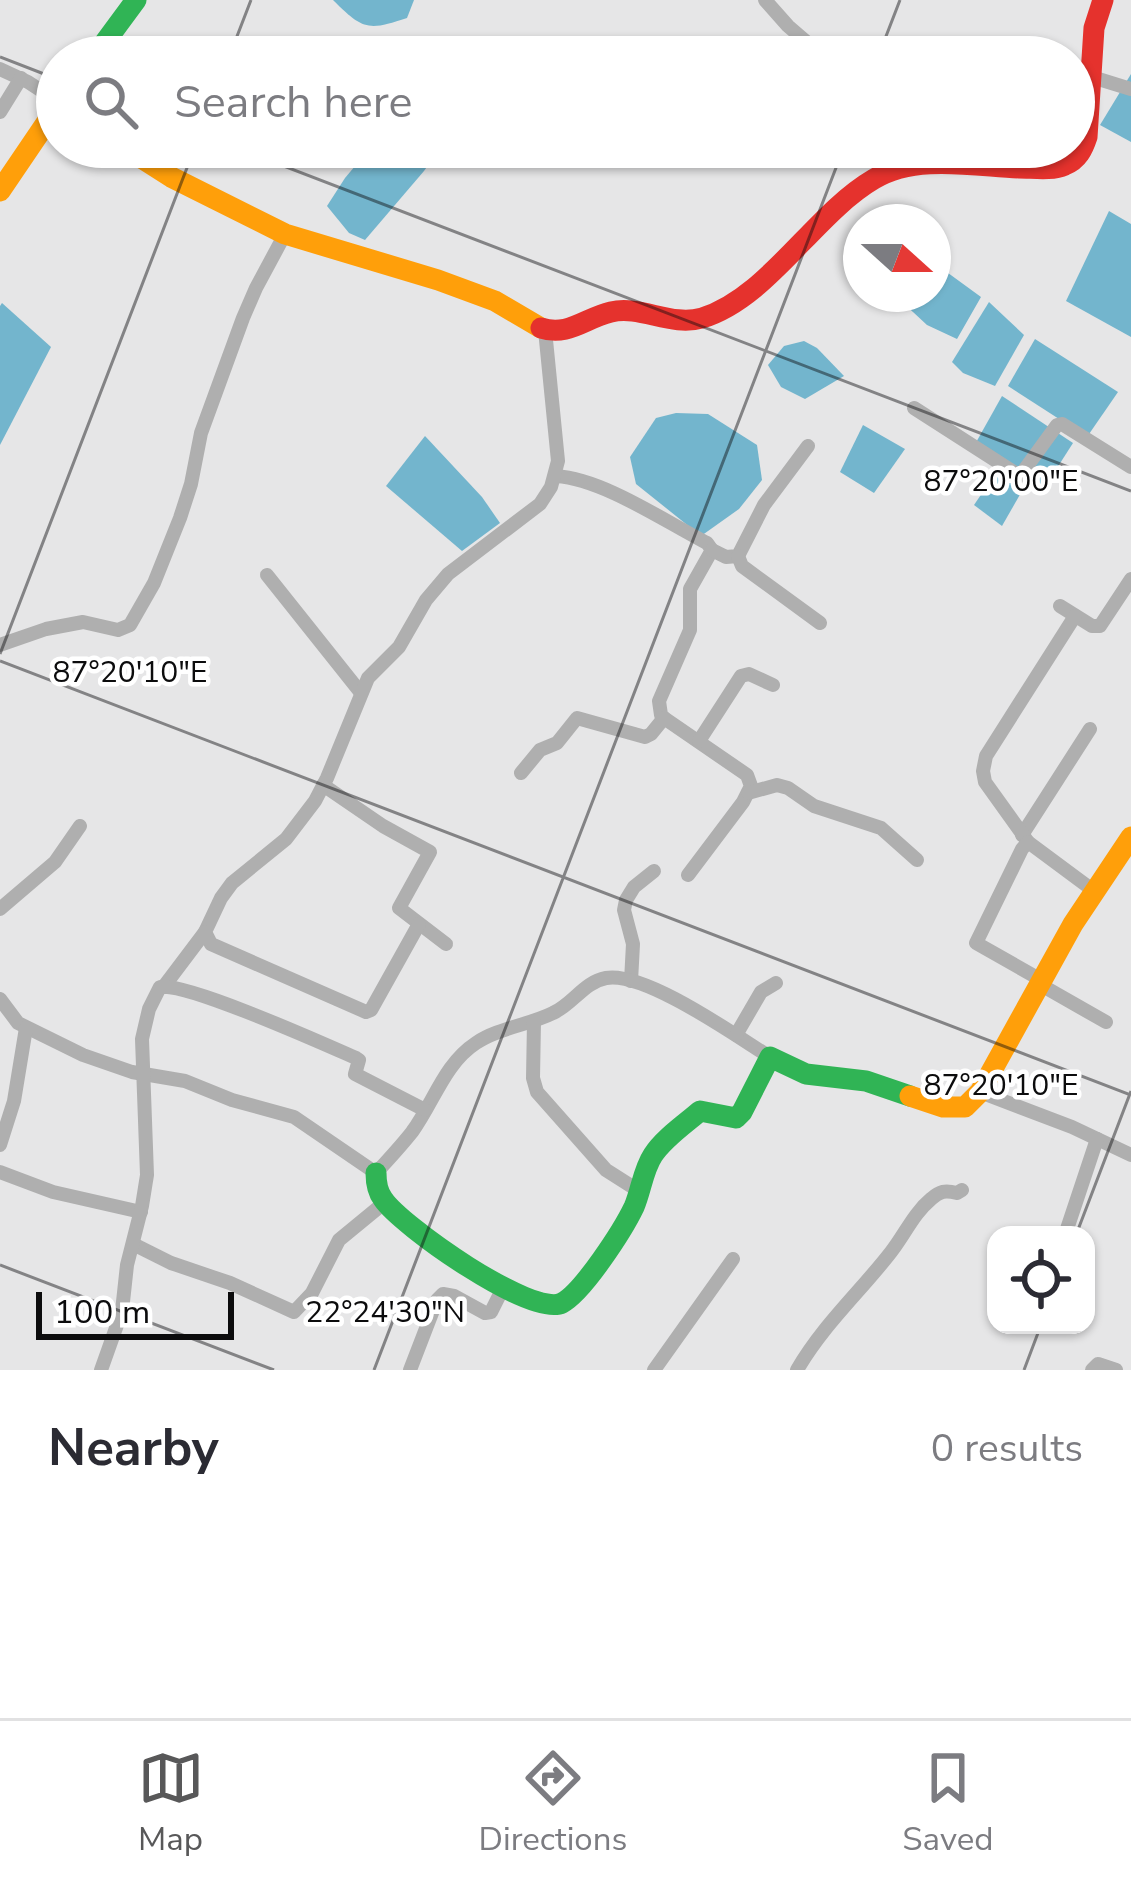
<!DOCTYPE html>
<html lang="en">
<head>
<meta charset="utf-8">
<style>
  :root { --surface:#fff; --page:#f7f7f7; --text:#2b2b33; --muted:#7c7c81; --line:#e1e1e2; --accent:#585859 }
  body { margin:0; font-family:"Nunito Sans",sans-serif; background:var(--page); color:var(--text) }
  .controls { position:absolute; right:36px; bottom:36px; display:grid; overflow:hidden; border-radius:24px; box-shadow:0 3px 9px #0004 }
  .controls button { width:108px; height:108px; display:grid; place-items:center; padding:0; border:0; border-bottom:3px solid var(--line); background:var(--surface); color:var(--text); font:60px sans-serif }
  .compass { position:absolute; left:843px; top:204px; width:108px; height:108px; border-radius:50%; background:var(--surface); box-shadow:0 3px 9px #0004; rotate:111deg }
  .scale { position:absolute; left:36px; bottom:30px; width:198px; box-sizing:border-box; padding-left:12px; border:6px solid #0c0c0d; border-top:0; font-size:33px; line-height:42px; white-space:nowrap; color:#0c0c0d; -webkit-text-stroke:9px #fff; paint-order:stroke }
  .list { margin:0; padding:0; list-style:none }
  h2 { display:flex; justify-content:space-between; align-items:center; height:156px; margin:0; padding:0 48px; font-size:51px }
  h2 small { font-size:39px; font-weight:400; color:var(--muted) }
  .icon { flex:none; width:66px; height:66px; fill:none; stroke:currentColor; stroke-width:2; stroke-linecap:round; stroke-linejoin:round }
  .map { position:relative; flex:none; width:1131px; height:1370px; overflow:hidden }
  .search { position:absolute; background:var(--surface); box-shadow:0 3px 9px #0004; left:36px; right:36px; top:36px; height:132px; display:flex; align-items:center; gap:30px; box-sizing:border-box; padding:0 42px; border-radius:66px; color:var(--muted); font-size:45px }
  .sheet { height:348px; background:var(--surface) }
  nav { display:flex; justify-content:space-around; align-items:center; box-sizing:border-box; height:168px; border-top:3px solid var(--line); background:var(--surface); font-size:33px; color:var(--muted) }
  nav a { display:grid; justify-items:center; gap:6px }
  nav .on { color:var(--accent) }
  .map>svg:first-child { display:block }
  .water { fill:#73b5cd }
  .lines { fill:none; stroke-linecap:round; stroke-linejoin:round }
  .street { stroke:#afafaf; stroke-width:14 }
  .fast { stroke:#30b455; stroke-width:21 }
  .slow { stroke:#ff9f0a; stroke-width:21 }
  .jam { stroke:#e5322d; stroke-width:21 }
  .ticks { fill:none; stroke:#0c0c0d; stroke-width:3; stroke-opacity:0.45 }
  .ticks-label { font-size:30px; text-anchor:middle; fill:#0c0c0d; stroke:#fff; stroke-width:9; stroke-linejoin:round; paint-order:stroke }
</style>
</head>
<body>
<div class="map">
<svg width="1131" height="1370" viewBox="0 0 1131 1370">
  <rect width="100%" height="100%" fill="#e6e6e7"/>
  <g class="water">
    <path d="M333,0H414L407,18C368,31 363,30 333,0Z"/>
    <path d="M1131,74V142L1100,125Z"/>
    <path d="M371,147H441L424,171L365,240L349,233L327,206L345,178Z"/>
    <path d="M1109,211L1131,224V337L1066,301Z"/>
    <path d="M933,262L981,297L957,339L927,325L899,299L903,294H933Z"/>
    <path d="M989,302L1024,335L995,386L963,373L952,362Z"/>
    <path d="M2,303L51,347L0,445V306Z"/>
    <path d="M1035,339L1118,392L1087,437L1008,386Z"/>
    <path d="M804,341L817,348L844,376L805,399L781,387L768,365L784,346Z"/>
    <path d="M1002,396L1073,443L1041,493L974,446Z"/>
    <path d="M676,413L708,414L757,445L762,480L739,509L701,536L636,484L630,457L656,418Z"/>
    <path d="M863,425L905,449L874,493L840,472Z"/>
    <path d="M425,436L482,497L500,523L462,551L386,486Z"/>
    <path d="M997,471L1022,491L1002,526L974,505Z"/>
  </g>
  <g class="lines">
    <g class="street">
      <path d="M765,0L788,26L824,57"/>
      <path d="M0,69L28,82L57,101"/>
      <path d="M1092,77L1131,89"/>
      <path d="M0,112L21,78"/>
      <path d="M164,173L183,147"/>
      <path d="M914,408L1020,476L1057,425L1062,424L1131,467"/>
      <path d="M556,476C603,479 664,521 707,543L712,550L690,589V630L659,701L661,715L664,718L747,775L751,786L743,802L688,875"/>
      <path d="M712,550L726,557L738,556L764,505L808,446"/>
      <path d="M738,556L742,566L820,623"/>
      <path d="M267,575L361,693"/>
      <path d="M1060,606L1092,626H1100L1131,579"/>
      <path d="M0,645L46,629L83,622L118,630L130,625L154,583L180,518L191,484L201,433L243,318L256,288L285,234"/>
      <path d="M699,741L741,676L749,674L773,685"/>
      <path d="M521,773L540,750L557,743L577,718L645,737L651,734L664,718"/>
      <path d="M323,785L383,826L430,852L399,908L446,944"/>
      <path d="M748,793L777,785L788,788L814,806L881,828L917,860"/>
      <path d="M1022,835L1090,729"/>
      <path d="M1028,842L985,782L983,771L986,756L1075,616"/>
      <path d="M0,909L55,862L80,826"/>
      <path d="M419,924L371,1010L366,1012L211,944L205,932L221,898L232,883L286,839L315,801L327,778L368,678L399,647L426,600L448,574L540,504L551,487L558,461L545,330"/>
      <path d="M631,981L633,944L624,910L626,900L634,887L654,871"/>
      <path d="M1043,981L976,943L1022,849L1028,842L1094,891"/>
      <path d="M165,985L205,932"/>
      <path d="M1041,985L1106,1022"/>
      <path d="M0,999L18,1023L83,1055L132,1072L185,1081L232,1100L294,1117L376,1173C388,1160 401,1146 412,1132C434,1102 444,1064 476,1043C498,1028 529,1025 553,1013C573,1004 584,982 606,978C645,971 736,1036 770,1057"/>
      <path d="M534,1021L533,1078L537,1092L606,1170L639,1191"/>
      <path d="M736,1035L761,992L776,983"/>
      <path d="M980,1092L1072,1127L1131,1155"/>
      <path d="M0,1145L14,1101L26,1028"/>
      <path d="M0,1172L53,1192L141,1212"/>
      <path d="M1065,1235L1097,1139"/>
      <path d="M133,1244L171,1263L230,1283L294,1312L312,1293L339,1240L384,1203"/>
      <path d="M101,1370L122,1311L127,1265L142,1206L147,1175L142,1039L149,1009L160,987C186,982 324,1044 356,1058L359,1060L355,1074L425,1110"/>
      <path d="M410,1370L437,1300L443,1294L454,1296L485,1313L491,1312L504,1286"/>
      <path d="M654,1370L733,1259"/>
      <path d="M797,1370C823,1325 860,1292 891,1252C905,1234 914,1213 931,1199C940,1191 945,1190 957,1193L962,1190"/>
      <path d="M1092,1370L1098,1364L1116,1370"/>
    </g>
    <g class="fast">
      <path d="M94,57L136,0"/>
      <path d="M376,1173C376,1183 377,1191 383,1199C401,1226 532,1318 562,1303C583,1292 623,1230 634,1207C641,1191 643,1170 653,1155C664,1138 685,1124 700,1111L736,1118L742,1112L770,1057L806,1074L866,1081L910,1096"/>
    </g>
    <g class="slow">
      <path d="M124,147L171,177L285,234L438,280L495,301L541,328"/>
      <path d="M0,191L57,107"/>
      <path d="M910,1096L943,1107H965L980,1092L1073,924L1131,837"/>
    </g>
    <path class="jam" d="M541,328C568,337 585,318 611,312C641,305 671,327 702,318C768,298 814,214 874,179C915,154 974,166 1019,168C1034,168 1051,171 1065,165C1078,160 1083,149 1087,137L1094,28L1103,0"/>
  </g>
  <path class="ticks" d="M0,57L57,79M229,57L251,0M878,57L900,0M234,147L1131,491M0,654L195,147M0,661L1131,1095M1076,1235L1131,1091M0,1265L274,1370M374,1370L844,147M1024,1370L1041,1325"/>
  <g class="ticks-label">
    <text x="1001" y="491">87°20'00"E</text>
    <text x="130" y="682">87°20'10"E</text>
    <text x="1001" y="1095">87°20'10"E</text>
    <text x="385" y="1322">22°24'30"N</text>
  </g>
</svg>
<div class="controls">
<button><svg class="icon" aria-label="locate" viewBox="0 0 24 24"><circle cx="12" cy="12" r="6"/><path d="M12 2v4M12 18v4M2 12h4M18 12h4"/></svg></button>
</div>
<svg class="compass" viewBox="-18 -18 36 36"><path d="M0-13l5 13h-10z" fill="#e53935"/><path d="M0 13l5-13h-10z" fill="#7c7c81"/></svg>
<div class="scale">100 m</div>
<div class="search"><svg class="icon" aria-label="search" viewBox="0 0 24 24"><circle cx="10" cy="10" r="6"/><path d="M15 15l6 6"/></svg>Search here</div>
</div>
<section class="sheet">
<h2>Nearby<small>0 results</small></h2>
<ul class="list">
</ul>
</section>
<nav>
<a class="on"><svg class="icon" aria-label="map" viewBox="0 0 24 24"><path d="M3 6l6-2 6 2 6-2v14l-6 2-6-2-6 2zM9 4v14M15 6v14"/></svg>Map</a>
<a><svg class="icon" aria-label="directions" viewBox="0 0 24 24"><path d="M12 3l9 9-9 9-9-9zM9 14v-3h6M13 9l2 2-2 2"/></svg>Directions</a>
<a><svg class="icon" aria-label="saved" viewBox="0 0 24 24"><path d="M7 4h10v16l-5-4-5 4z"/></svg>Saved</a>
</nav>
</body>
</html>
